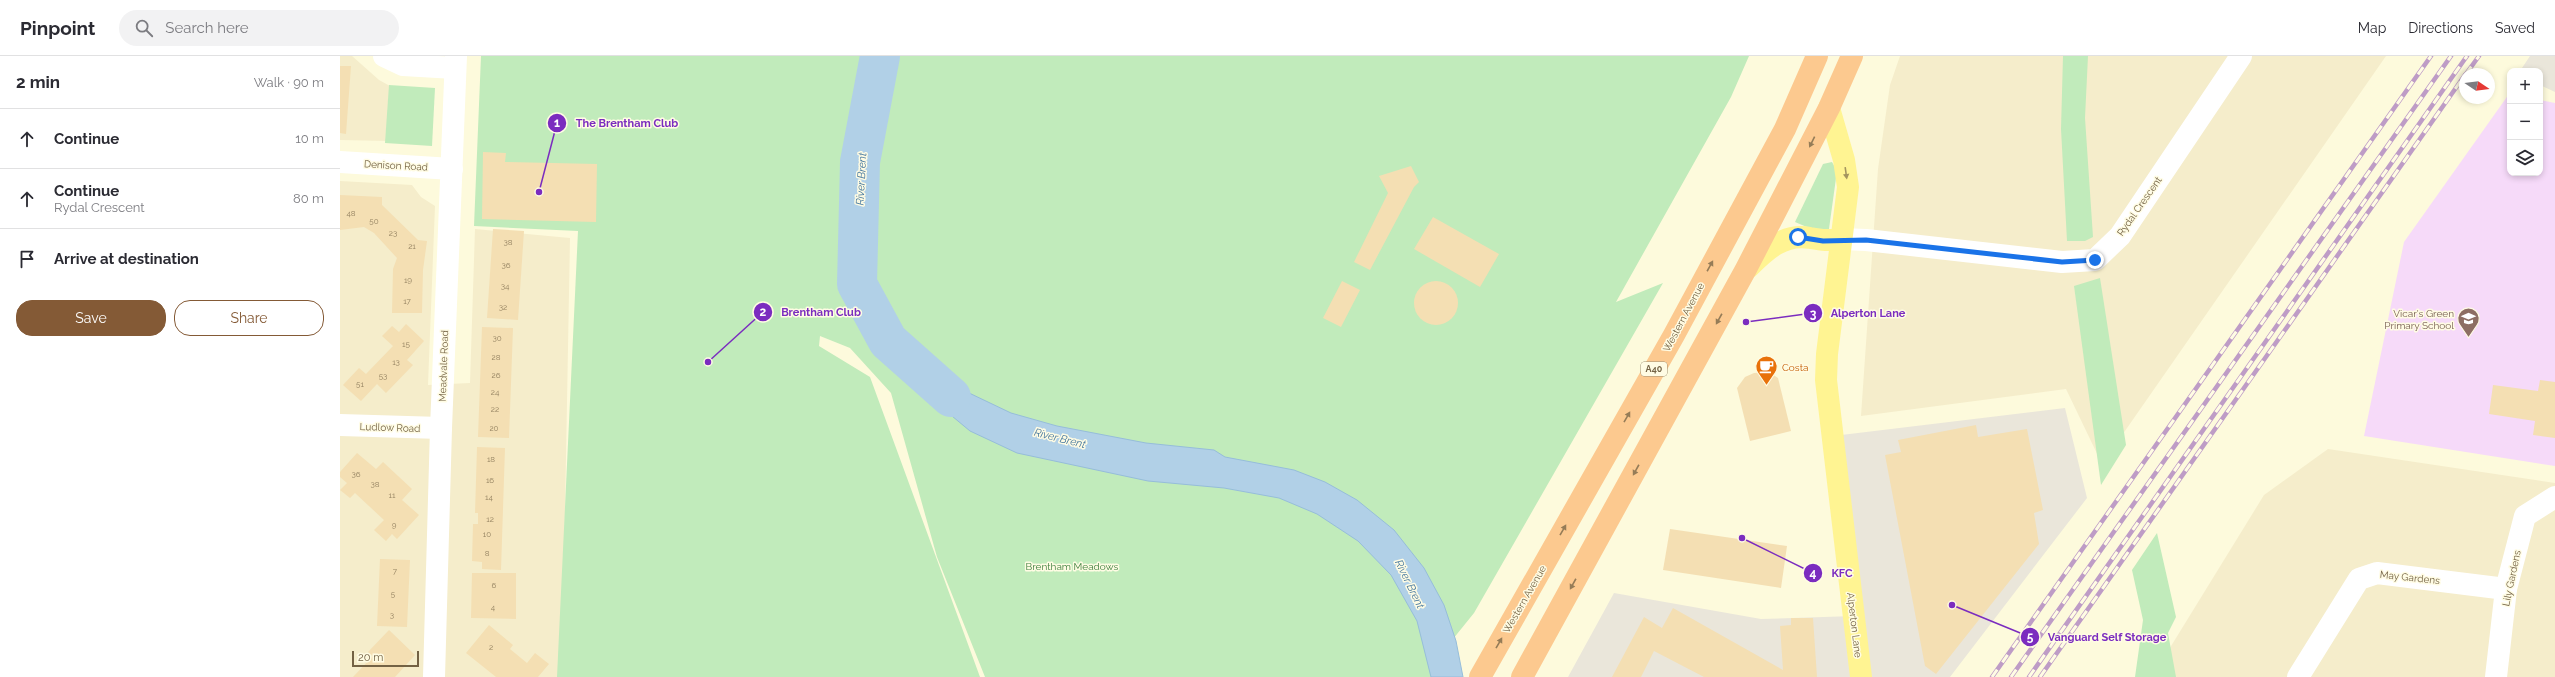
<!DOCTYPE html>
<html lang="en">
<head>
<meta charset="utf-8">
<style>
  :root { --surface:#fff; --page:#f2f2f3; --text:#2b2b33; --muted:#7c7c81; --line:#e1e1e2; --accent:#845a36 }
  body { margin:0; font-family:Raleway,sans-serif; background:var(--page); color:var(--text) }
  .controls { position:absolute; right:12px; top:12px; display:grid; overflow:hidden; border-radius:8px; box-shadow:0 2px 6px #0003 }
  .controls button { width:36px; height:36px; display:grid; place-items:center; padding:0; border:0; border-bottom:1px solid var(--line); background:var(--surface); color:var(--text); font:20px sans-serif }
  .compass { position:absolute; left:2119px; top:12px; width:36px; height:36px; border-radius:50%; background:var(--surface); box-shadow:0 2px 6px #0003; rotate:103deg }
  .scale { position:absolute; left:12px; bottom:10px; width:67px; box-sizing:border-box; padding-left:4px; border:2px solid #736244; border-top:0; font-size:11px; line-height:14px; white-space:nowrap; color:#736244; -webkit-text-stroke:3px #fffce4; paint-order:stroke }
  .stop { position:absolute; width:12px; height:12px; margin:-9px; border:3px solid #1a73e8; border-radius:50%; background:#fff }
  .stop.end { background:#1a73e8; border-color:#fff; box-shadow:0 1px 4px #0008 }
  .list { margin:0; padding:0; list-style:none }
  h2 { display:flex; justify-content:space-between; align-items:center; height:52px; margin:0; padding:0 16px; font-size:17px }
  h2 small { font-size:13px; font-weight:400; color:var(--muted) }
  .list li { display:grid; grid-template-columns:26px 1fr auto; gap:12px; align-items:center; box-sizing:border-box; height:60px; padding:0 16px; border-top:1px solid var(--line) }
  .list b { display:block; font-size:15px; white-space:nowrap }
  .list p { margin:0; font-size:13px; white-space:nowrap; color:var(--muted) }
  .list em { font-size:13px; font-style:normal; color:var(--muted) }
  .actions { display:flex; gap:8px; padding:12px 16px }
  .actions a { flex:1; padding:9px 0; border:1px solid var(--accent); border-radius:16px; text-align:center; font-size:14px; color:var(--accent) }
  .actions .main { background:var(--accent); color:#fff }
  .icon { flex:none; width:22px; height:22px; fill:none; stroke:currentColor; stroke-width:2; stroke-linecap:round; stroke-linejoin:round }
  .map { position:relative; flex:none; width:2215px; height:621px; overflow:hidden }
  header { display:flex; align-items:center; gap:24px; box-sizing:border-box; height:56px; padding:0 20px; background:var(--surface); border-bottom:1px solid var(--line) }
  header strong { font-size:19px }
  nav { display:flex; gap:22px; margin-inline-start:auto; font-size:14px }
  .search { width:280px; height:36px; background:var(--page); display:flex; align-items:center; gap:10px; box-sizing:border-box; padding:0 14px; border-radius:22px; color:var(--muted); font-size:15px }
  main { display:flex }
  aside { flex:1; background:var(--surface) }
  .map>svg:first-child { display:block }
  .residential { fill:#f5edcb }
  .industrial { fill:#eae6da }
  .education { fill:#f6daf9 }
  .green { fill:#c1ebbb }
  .water { fill:#b1d0e7; stroke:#96bdda }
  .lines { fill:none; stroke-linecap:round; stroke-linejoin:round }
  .river { stroke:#b1d0e7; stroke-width:40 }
  .building { fill:#f4dfb3 }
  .minor { stroke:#fff; stroke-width:22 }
  .major { stroke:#fff492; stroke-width:22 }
  .highway { stroke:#fcc98f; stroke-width:22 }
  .rail-casing { stroke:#be9cc6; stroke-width:4.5 }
  .rail { stroke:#fffce4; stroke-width:3; stroke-dasharray:9; stroke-linecap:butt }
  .oneway { fill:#957c57 }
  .oneway2 { fill:#a4955f }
  .route { stroke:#1a73e8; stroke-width:5 }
  .labels { text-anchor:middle; stroke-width:3; stroke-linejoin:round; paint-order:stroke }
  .number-label { font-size:8px; fill:#938160 }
  .shield { fill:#fffce4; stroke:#9d9074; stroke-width:1 }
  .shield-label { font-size:9px; font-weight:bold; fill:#736244 }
  .street-label { font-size:10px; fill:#736244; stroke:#fffce4 }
  .education-label { font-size:10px; fill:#785e54; stroke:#fffce4; text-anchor:end }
  .food-label { font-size:10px; fill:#c56008; stroke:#fffce4; text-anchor:start }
  .park-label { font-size:10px; fill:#40803f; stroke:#fffce4 }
  .water-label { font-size:11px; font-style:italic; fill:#45779e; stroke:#fffce4 }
  .leader { fill:none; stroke:#7b2cbf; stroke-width:1.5 }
  .callout-dot { fill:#7b2cbf; stroke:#fffce4; stroke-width:1.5 }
  .mark-label { font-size:12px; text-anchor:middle; font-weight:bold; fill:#fff }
  .callout-label { font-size:11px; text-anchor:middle; font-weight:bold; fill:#7b2cbf; stroke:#fffce4; stroke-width:3; stroke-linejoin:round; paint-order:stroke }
</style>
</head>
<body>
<header>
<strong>Pinpoint</strong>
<div class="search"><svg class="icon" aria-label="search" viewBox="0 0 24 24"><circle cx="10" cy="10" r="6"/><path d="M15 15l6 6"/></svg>Search here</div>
<nav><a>Map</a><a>Directions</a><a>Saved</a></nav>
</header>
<main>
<aside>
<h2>2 min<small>Walk · 90 m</small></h2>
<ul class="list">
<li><svg class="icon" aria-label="ahead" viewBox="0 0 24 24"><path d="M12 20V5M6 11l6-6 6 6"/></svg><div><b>Continue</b></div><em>10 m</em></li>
<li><svg class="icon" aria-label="ahead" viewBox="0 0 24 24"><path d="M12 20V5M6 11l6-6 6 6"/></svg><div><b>Continue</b><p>Rydal Crescent</p></div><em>80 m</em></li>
<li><svg class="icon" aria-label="arrive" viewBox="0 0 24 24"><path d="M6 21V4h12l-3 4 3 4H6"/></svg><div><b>Arrive at destination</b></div></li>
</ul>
<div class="actions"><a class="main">Save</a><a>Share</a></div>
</aside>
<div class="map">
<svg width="2215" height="621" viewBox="0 0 2215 621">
  <rect width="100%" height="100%" fill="#fdfadc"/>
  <g class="residential">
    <path d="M0,0H12L39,24L50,30L49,85L0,84Z"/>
    <path d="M1560,0H2046L1762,408L1726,333L1521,360L1538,113L1550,29Z"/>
    <path d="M0,125L72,129L81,141L95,150L88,329L130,327L135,173L230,182L222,621H0Z"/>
    <path d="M1988,393L2215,427V621H1812L1924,439Z"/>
  </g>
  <g class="industrial">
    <path d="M2190,0H2215V36L2200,29V15H2180Z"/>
    <path d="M1725,352L1747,442L1610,621H1228L1274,537L1421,563L1514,560L1493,380Z"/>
  </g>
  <path class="education" d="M2169,38L2170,117H2200V44L2215,47V410L2024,380L2064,186Z"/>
  <g class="green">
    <path d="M141,0H1409L1391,41L1276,246L1323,227L1134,557L1113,583L1098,621H645L597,501L551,337L510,292L480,280L479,290L530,321L640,621H217L238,175L134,170Z"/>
    <path d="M1723,0H1748L1745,62L1753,181L1745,185H1727L1721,73Z"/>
    <path d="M49,29L95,32L92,90L45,87Z"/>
    <path d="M1492,106L1497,115L1488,180L1455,166L1483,108Z"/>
    <path d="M1760,222L1786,389L1761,429L1734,230Z"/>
    <path d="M1817,477L1836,561L1828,577L1836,621H1795L1803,564L1792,514Z"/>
  </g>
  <path class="water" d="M581,292L627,336L671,357L717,370L806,387L874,394L885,401L954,414L985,426L1017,444L1054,474L1084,512L1104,549L1116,585L1123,621H1091L1077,565L1051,519L1018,485L977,458L939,442L884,432L808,425L677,397L630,375L559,316Z"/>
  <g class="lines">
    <path class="river" d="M540,0L520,106L517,228L548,285L611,341"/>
  </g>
  <g class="building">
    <path d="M0,10H11L6,78L0,77Z"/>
    <path d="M143,96L166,97L165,106L257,108L256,166L142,163Z"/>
    <path d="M1071,110L1079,126L1074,131L1030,214L1014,206L1048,137L1039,120Z"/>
    <path d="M0,139L42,141V149L78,184L87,185L83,214L82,257H52L53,213L57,202L34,177L24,171L0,174Z"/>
    <path d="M1093,161L1159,198L1140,231L1074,193Z"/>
    <path d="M153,173L184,175L178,264L147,262Z"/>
    <path d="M1002,225L1020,234L1001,271L983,262Z"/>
    <circle cx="1096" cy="247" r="22"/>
    <path d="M66,268L84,285L67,304L73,309L46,337L37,328L21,345L3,329L19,312L26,318L53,290L42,280L52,270L59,276Z"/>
    <path d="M142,271L173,272L169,382L138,381Z"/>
    <path d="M1429,316L1438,322L1451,375L1410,385L1397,332L1405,321L1414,317Z"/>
    <path d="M2200,324L2215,326V382L2193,379L2195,365L2149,358L2153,329L2198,335Z"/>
    <path d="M1636,369L1638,381L1687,373L1703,454L1694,457L1699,488L1596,618L1585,610L1545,399L1561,396L1558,384Z"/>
    <path d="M137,391L165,392L161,514L142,513V506L132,505L133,468H138V457H135Z"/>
    <path d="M17,397L36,413L43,406L72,433L62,444L79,459L57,483L52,478L46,485L34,474L44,464L15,437L10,442L0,434L7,427L0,421V416Z"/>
    <path d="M1330,473L1447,490L1441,532L1323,514Z"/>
    <path d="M40,503L70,504L67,571L37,570Z"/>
    <path d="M132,517H176V563L131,562Z"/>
    <path d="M1333,552L1443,614L1440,570L1451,569V562H1473L1477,621H1364L1314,595L1301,621H1272L1304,561L1322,572Z"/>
    <path d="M149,569L173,589L170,593L187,607L195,597L209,608L198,621H156L126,597Z"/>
    <path d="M49,574L75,599L55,621H13L33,600L28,596Z"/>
  </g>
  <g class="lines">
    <g class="minor">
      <path d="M44,0L63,9L115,12"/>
      <path d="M0,106L112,113"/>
      <path d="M1501,183L1526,184L1722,206L1755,204L1780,180L1901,0"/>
      <path d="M0,369L101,372"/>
      <path d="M94,621L101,372L116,0"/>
      <path d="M1958,621L2019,523L2037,517L2166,533"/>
      <path d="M2156,621L2166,533L2185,460L2215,441"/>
    </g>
    <g class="major">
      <path d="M1489,52L1504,104L1508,131L1487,298L1486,324L1521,621"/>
      <path d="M1409,211C1426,194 1444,177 1470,182C1482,184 1489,185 1501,183"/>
    </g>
    <g class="highway">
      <path d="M1140,621L1334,279L1445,73L1477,0"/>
      <path d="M1182,621L1406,213L1489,52L1512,0"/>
    </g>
    <defs>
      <g id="rail">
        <path d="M2126,18L2139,0"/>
        <path d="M1652,621L2091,0"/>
        <path d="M1671,621L2111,0"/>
        <path d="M1689,621L2127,0"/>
        <path d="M1700,621L2125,19"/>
      </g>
    </defs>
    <use href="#rail" class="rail-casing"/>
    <use href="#rail" class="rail"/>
  </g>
  <defs><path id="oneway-solid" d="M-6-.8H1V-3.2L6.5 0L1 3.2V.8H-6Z"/></defs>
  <g class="oneway">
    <use href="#oneway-solid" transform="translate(1472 86) rotate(116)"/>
    <use href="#oneway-solid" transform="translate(1370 210) rotate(-61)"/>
    <use href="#oneway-solid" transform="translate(1379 263) rotate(119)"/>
    <use href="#oneway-solid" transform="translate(1287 361) rotate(-60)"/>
    <use href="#oneway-solid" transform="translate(1296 414) rotate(119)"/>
    <use href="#oneway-solid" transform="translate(1223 474) rotate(-60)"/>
    <use href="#oneway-solid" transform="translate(1233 528) rotate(119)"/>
    <use href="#oneway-solid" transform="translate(1159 587) rotate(-60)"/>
  </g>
  <use class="oneway2" href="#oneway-solid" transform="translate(1506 117) rotate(82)"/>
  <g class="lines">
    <path class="route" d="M1458,181L1483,185L1526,184L1722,206L1755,204"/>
  </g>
  <defs>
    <symbol id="school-pin" viewBox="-11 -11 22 30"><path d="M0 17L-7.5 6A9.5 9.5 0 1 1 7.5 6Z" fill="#8d6e63" stroke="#fffce4"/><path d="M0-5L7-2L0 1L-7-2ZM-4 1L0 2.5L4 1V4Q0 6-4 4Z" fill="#fff"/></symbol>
    <symbol id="cafe-pin" viewBox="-11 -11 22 30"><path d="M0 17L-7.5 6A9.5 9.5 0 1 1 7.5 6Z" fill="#e8710a" stroke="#fffce4"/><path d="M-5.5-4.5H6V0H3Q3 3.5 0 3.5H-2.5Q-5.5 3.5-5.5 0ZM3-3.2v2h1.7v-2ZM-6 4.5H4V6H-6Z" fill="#fff"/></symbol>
  </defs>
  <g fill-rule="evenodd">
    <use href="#school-pin" x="2116" y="250" width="25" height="34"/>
    <use href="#cafe-pin" x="1414" y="298" width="25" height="34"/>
  </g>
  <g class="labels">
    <g class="number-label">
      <text x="11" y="160">48</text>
      <text x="34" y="168">50</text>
      <text x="53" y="180">23</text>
      <text x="168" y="189">38</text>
      <text x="72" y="193">21</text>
      <text x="166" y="212">36</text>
      <text x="68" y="227">19</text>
      <text x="165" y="233">34</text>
      <text x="67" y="248">17</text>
      <text x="163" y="254">32</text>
      <text x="157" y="285">30</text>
      <text x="66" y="291">15</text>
      <text x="156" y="304">28</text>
      <text x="56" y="309">13</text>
      <text x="156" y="322">26</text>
      <text x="43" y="323">53</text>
      <text x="20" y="331">51</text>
      <text x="155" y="339">24</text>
      <text x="155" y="356">22</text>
      <text x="154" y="375">20</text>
      <text x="151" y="406">18</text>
      <text x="16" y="421">36</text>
      <text x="150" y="427">16</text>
      <text x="35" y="431">38</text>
      <text x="52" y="442">11</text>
      <text x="149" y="444">14</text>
      <text x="150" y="466">12</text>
      <text x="54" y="472">9</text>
      <text x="147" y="481">10</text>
      <text x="147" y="500">8</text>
      <text x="55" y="518">7</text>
      <text x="154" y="532">6</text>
      <text x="53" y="541">5</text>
      <text x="153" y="554">4</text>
      <text x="52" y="562">3</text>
      <text x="151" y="594">2</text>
    </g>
    <rect class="shield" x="1301" y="306" width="26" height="14" rx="3"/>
    <g class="shield-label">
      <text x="1314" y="316">A40</text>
    </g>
    <g class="street-label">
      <text transform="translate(56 109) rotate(3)" y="4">Denison Road</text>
      <text transform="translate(1799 150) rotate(-55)" y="4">Rydal Crescent</text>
      <text transform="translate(1343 261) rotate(-62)" y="4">Western Avenue</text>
      <text transform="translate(103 310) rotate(-88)" y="4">Meadvale Road</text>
      <text transform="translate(50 371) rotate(2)" y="4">Ludlow Road</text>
      <text transform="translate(2070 521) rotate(6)" y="4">May Gardens</text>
      <text transform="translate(2171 522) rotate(-78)" y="4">Lily Gardens</text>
      <text transform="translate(1184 543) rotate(-60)" y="4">Western Avenue</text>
      <text transform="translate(1515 569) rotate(83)" y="4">Alperton Lane</text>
    </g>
    <g class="education-label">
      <text x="2114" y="261">Vicar's Green<tspan x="2114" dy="12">Primary School</tspan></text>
    </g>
    <g class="food-label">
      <text x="1442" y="315">Costa</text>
    </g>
    <g class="park-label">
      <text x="732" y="514">Brentham Meadows</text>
    </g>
    <g class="water-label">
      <text transform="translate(521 123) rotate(-87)" y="4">River Brent</text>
      <text transform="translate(720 382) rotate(14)" y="4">River Brent</text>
      <text transform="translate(1070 528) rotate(64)" y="4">River Brent</text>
    </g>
  </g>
  <path class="leader" d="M199 136L217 67M368 306L423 256M1406 266L1473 257M1402 482L1473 517M1612 549L1690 581"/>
  <g class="callout-dot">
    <circle cx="199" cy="136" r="4"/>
    <circle cx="368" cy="306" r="4"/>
    <circle cx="1406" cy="266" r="4"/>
    <circle cx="1402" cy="482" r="4"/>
    <circle cx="1612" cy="549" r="4"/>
    <circle cx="217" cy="67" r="10"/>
    <circle cx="423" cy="256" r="10"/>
    <circle cx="1473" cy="257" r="10"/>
    <circle cx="1473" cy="517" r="10"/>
    <circle cx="1690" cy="581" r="10"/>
  </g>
  <g class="mark-label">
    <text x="217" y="71">1</text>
    <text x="423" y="260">2</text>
    <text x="1473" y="262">3</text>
    <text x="1473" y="521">4</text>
    <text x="1690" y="585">5</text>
  </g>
  <g class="callout-label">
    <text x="287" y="71">The Brentham Club</text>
    <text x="481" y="260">Brentham Club</text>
    <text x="1528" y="261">Alperton Lane</text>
    <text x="1502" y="521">KFC</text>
    <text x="1767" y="585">Vanguard Self Storage</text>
  </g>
</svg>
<div class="controls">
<button>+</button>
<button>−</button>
<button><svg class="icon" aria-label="layers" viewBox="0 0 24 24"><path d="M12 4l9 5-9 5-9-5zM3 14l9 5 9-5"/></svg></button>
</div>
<svg class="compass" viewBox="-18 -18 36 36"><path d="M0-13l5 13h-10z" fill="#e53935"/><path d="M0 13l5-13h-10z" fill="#7c7c81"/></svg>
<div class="scale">20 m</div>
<div class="stop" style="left:1458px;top:181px"></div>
<div class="stop end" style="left:1755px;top:204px"></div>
</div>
</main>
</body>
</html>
